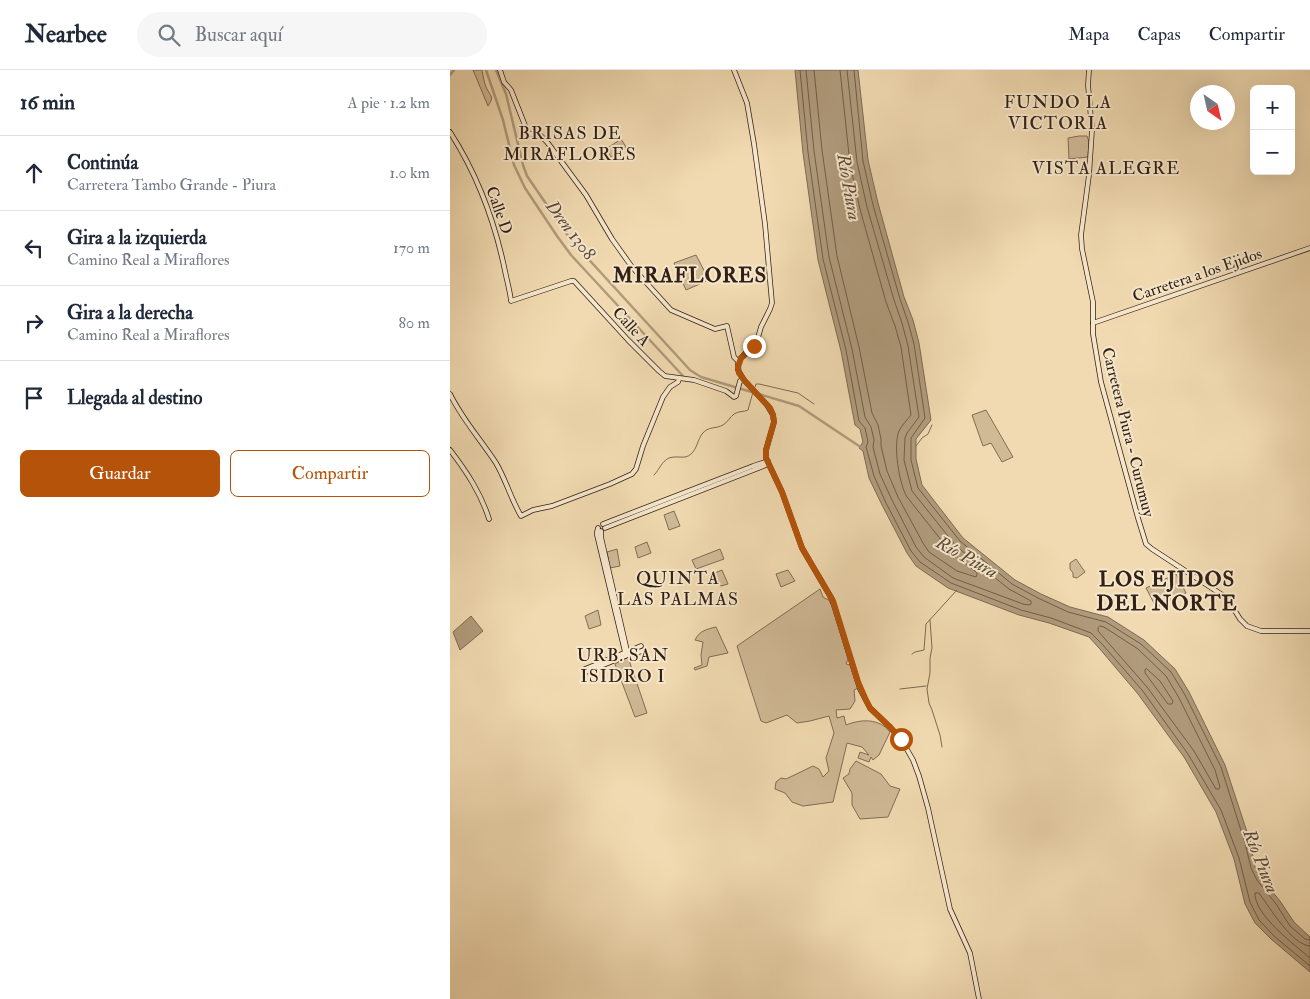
<!DOCTYPE html>
<html lang="es">
<head>
<meta charset="utf-8">
<style>
  :root { --surface:#fff; --page:#f6f6f7; --text:#1f2937; --muted:#747a83; --line:#e0e1e3; --accent:#b45309 }
  body { margin:0; font-family:"IM FELL Double Pica",serif; background:var(--page); color:var(--text) }
  .controls { position:absolute; right:15px; top:15px; display:grid; overflow:hidden; border-radius:8px; box-shadow:0 5px 20px #0002 }
  .controls button { width:45px; height:45px; display:grid; place-items:center; padding:0; border:0; border-bottom:1px solid var(--line); background:var(--surface); color:var(--text); font:25px sans-serif }
  .compass { position:absolute; left:740px; top:15px; width:45px; height:45px; border-radius:50%; background:var(--surface); box-shadow:0 5px 20px #0002; rotate:146deg }
  .stop { position:absolute; width:15px; height:15px; margin:-11px; border:4px solid #b45309; border-radius:50%; background:#fff }
  .stop.end { background:#b45309; border-color:#fff; box-shadow:0 1px 5px #0008 }
  .list { margin:0; padding:0; list-style:none }
  h2 { display:flex; justify-content:space-between; align-items:center; height:65px; margin:0; padding:0 20px; font-size:21px }
  h2 small { font-size:16px; font-weight:400; color:var(--muted) }
  .list li { display:grid; grid-template-columns:32px 1fr auto; gap:15px; align-items:center; box-sizing:border-box; height:75px; padding:0 20px; border-top:1px solid var(--line) }
  .list b { display:block; font-size:19px; white-space:nowrap }
  .list p { margin:0; font-size:16px; white-space:nowrap; color:var(--muted) }
  .list em { font-size:16px; font-style:normal; color:var(--muted) }
  .actions { display:flex; gap:10px; padding:15px 20px }
  .actions a { flex:1; padding:11px 0; border:1px solid var(--accent); border-radius:8px; text-align:center; font-size:18px; color:var(--accent) }
  .actions .main { background:var(--accent); color:#fff }
  .icon { flex:none; width:28px; height:28px; fill:none; stroke:currentColor; stroke-width:2; stroke-linecap:round; stroke-linejoin:round }
  .map { position:relative; flex:none; width:860px; height:929px; overflow:hidden }
  header { display:flex; align-items:center; gap:30px; box-sizing:border-box; height:70px; padding:0 25px; background:var(--surface); border-bottom:1px solid var(--line) }
  header strong { font-size:24px }
  nav { display:flex; gap:28px; margin-inline-start:auto; font-size:18px }
  .search { width:350px; height:45px; background:var(--page); display:flex; align-items:center; gap:12px; box-sizing:border-box; padding:0 18px; border-radius:28px; color:var(--muted); font-size:19px }
  main { display:flex }
  aside { flex:1; background:var(--surface) }
  .map>svg:first-child { display:block }
  .green { fill:#d0ba96; stroke:#806d56 }
  .water { fill:#b09b7c; stroke:#7d6a53 }
  .lines { fill:none; stroke-linecap:round; stroke-linejoin:round }
  .shore { stroke:#705e48; stroke-width:1 }
  .stream { stroke:#7d6a53; stroke-width:1 }
  .canal { stroke:#b09b7c; stroke-width:2.5 }
  .secondary-casing { stroke:#312015; stroke-width:5.5 }
  .secondary { stroke:#f6e7cc; stroke-width:4 }
  .route { stroke:#b45309; stroke-width:6 }
  .labels { text-anchor:middle; stroke-width:4; stroke-linejoin:round; paint-order:stroke }
  .street-label { font-size:16px; fill:#312015; stroke:#f6e7cc }
  .neighbourhood-label { font-size:18px; letter-spacing:1px; fill:#312015; stroke:#f6e7cc }
  .water-label { font-size:18px; font-style:italic; fill:#5d4b39; stroke:#f6e7cc }
  .district-label { font-size:21px; font-weight:bold; letter-spacing:1px; fill:#312015; stroke:#f6e7cc }
</style>
</head>
<body>
<header>
<strong>Nearbee</strong>
<div class="search"><svg class="icon" aria-label="search" viewBox="0 0 24 24"><circle cx="10" cy="10" r="6"/><path d="M15 15l6 6"/></svg>Buscar aquí</div>
<nav><a>Mapa</a><a>Capas</a><a>Compartir</a></nav>
</header>
<main>
<aside>
<h2>16 min<small>A pie · 1.2 km</small></h2>
<ul class="list">
<li><svg class="icon" aria-label="ahead" viewBox="0 0 24 24"><path d="M12 20V5M6 11l6-6 6 6"/></svg><div><b>Continúa</b><p>Carretera Tambo Grande - Piura</p></div><em>1.0 km</em></li>
<li><svg class="icon" aria-label="left" viewBox="0 0 24 24"><path d="M17 20v-9H6M10 6l-5 5 5 5"/></svg><div><b>Gira a la izquierda</b><p>Camino Real a Miraflores</p></div><em>170 m</em></li>
<li><svg class="icon" aria-label="right" viewBox="0 0 24 24"><path d="M7 20v-9h11M14 6l5 5-5 5"/></svg><div><b>Gira a la derecha</b><p>Camino Real a Miraflores</p></div><em>80 m</em></li>
<li><svg class="icon" aria-label="arrive" viewBox="0 0 24 24"><path d="M6 21V4h12l-3 4 3 4H6"/></svg><div><b>Llegada al destino</b></div></li>
</ul>
<div class="actions"><a class="main">Guardar</a><a>Compartir</a></div>
</aside>
<div class="map">
<svg width="860" height="929" viewBox="0 0 860 929">
  <rect width="100%" height="100%" fill="#f1dab1"/>
  <filter id="stains"><feTurbulence type="fractalNoise" baseFrequency=".004" numOctaves="4"/><feColorMatrix values="0 0 0 0 .2 0 0 0 0 .09 0 0 0 0 .02 0 0 0 .5 -.17"/></filter>
  <radialGradient id="worn" r=".72"><stop offset=".6" stop-color="#630" stop-opacity="0"/><stop offset="1" stop-color="#630" stop-opacity=".3"/></radialGradient>
  <g class="green">
    <path d="M23,0H32C33,5 34,12 36,17C40,26 45,26 38,36Z"/>
    <path d="M629,66H637L639,72L638,87L619,89L618,68Z"/>
    <path d="M171,69L176,77L161,87L156,79Z"/>
    <path d="M246,185L259,210L236,220L224,193Z"/>
    <path d="M536,340L563,387L552,392L541,373L533,376L522,345Z"/>
    <path d="M224,441L230,456L219,460L214,445Z"/>
    <path d="M197,472L201,483L188,488L185,477Z"/>
    <path d="M167,479L170,496L160,498L157,482Z"/>
    <path d="M270,479L274,489L246,499L242,490Z"/>
    <path d="M626,489L635,502L627,508L623,507V503L620,499V493Z"/>
    <path d="M272,500L278,514L271,516L266,513L262,512L260,505Z"/>
    <path d="M338,500L345,511L331,517L326,504Z"/>
    <path d="M726,504L736,523L706,537L696,518Z"/>
    <path d="M370,519L373,527L376,529H378L383,538L398,589L396,594L400,595L408,618L404,620L405,631L400,639L386,640L387,648L394,646L396,655C411,649 429,648 440,662L429,685L423,690L421,687L419,692L408,688L410,682L419,685L412,677L397,673L383,732L353,736L342,732L335,723L325,719L326,712L331,708L336,709L363,696L369,699L373,707L379,701L376,688L384,663L379,646L360,651L347,653L337,645L316,653L311,651L287,576Z"/>
    <path d="M148,540L151,555L139,559L135,546Z"/>
    <path d="M266,557L278,583L259,587L257,596L245,600L244,598L252,595L251,585L253,572L245,570C249,561 257,559 266,557Z"/>
    <path d="M178,587L197,643L185,647L165,594Z"/>
    <path d="M406,691L431,704L440,716L450,719L438,747L410,749L402,735V723L393,708L399,704L400,699Z"/>
  </g>
  <g class="water">
    <path d="M345,0H408L418,90L428,133L454,227L463,250L469,273L481,350L466,369V389L472,415L513,468L565,510L591,524L620,537L658,547L694,570L725,599L739,622L775,695L800,771L805,797L811,808L830,831L844,852L860,867V902L821,869L805,853L795,834L784,789L766,742L734,687L688,624L649,578L639,567L599,553L569,545L498,518L466,496L457,483L432,435L419,408L413,381L409,378L413,372L410,359L405,355L391,281L368,190L353,83Z"/>
    <path d="M21,546L33,561L10,580L3,562Z"/>
  </g>
  <g class="lines">
    <g class="shore">
      <path d="M350,0L358,82L373,189L396,280L409,351L415,358L418,372L416,377L424,406L436,433L461,481L470,492L501,513L571,540L601,548L641,563L652,574L692,620L738,684L771,740L789,788L800,832L809,850L824,866L860,896"/>
      <path d="M356,0L364,81L379,187L402,279L415,347L421,357L424,370L423,377L430,404L442,430L466,477L474,487L503,508L573,534L580,535L581,534V531L559,519L506,476L462,421L454,390L455,368L457,363L469,347L458,276L452,253L444,230L417,137L407,92L397,0"/>
      <path d="M364,0L372,80L387,186L409,277L422,343L428,355L431,369V376L437,401L448,427L473,473L479,482L507,501L526,507L527,505V503L499,480L457,427C449,414 443,375 449,361C452,355 457,350 461,345L451,277L445,256L436,232L410,139L400,94L390,0"/>
      <path d="M404,0L413,91L423,135L450,229L458,252L464,274L475,348L461,368V390L468,418L510,471L562,514L588,528L618,542L656,552L691,574L721,602L735,625L771,697L795,773L801,798L807,810L826,834L840,856L855,869L860,870"/>
      <path d="M650,556L654,557L688,579L716,606L729,628L765,700L770,717L769,719H766L744,681L697,617L648,561V558Z"/>
      <path d="M697,599L710,611L723,631L722,634H718L695,603V600Z"/>
      <path d="M860,876C842,875 820,838 809,823H805C804,845 845,875 860,888"/>
    </g>
    <g class="stream">
      <path d="M305,317L306,314H309L348,323L364,334"/>
      <path d="M466,376L472,368L478,364L482,355"/>
      <path d="M204,405C210,399 211,392 219,388C227,385 235,390 241,384C247,379 248,369 252,364C258,356 266,359 273,355C278,352 280,347 284,344C288,341 294,342 298,340L303,322"/>
      <path d="M480,550L482,578L480,588V603L477,619L479,633L482,640L490,665L492,677"/>
      <path d="M462,584L465,582L474,580L476,554L507,520"/>
      <path d="M450,619L476,616"/>
    </g>
    <g class="canal">
      <path d="M36,0L53,50L64,95L75,118L107,166L121,185L234,307"/>
      <path d="M46,0L56,24L73,95L77,106L121,170L240,300L251,307L349,336L412,378"/>
      <path d="M0,5L4,0"/>
    </g>
    <defs>
      <g id="secondary">
        <path d="M50,0L54,12L61,20L78,63L91,66L97,72L136,125L162,169L182,197L221,240L265,259L277,256L284,287L289,292"/>
        <path d="M284,0L297,33L304,74L315,154L322,233L320,239L311,257L307,271L291,288L288,294V300L294,310L317,335L323,345L324,352L316,380V388L332,422L352,478L382,529L410,619L420,638L440,657L451,669L463,690L469,706L478,738L500,839L520,883L529,929"/>
        <path d="M639,0L638,15L642,60L639,105L631,165L632,179L643,232V264L651,312L688,448L696,474L702,479L777,528L790,549L797,556L811,561H860"/>
        <path d="M0,62C27,104 45,152 55,201C57,211 60,221 61,231L121,211H124L178,270L209,301L215,306L244,310L276,321L284,327L286,326L290,311L294,310"/>
        <path d="M643,253L860,178"/>
        <path d="M0,324C12,349 31,370 46,393C56,410 61,429 71,446L83,440L102,436L160,414L182,404L186,399L193,376L213,327L220,317L228,312L229,309"/>
        <path d="M0,380C16,401 31,423 39,449"/>
        <path d="M153,454L303,396L318,391"/>
        <path d="M148,458L147,462V465L175,582L178,585L151,467V461"/>
        <path d="M155,458L316,395"/>
        <path d="M135,599L191,576"/>
        <path d="M136,602L178,585L192,581"/>
      </g>
    </defs>
    <use href="#secondary" class="secondary-casing"/>
    <use href="#secondary" class="secondary"/>
  </g>
  <g class="lines">
    <path class="route" d="M304,276L291,288L288,297L289,303L294,310L320,338L323,345L324,352L316,380V388L332,422L352,478L383,531L408,612L415,628L420,638L440,657L451,669"/>
  </g>
  <g class="labels">
    <g class="street-label">
      <text transform="translate(50 140) rotate(70)" y="6">Calle D</text>
      <text transform="translate(747 204) rotate(-19)" y="6">Carretera a los Ejidos</text>
      <text transform="translate(182 256) rotate(47)" y="6">Calle A</text>
      <text transform="translate(679 362) rotate(76)" y="6">Carretera Piura - Curumuy</text>
    </g>
    <g class="neighbourhood-label">
      <text x="608" y="38">FUNDO LA<tspan x="608" dy="21">VICTORIA</tspan></text>
      <text x="120" y="69">BRISAS DE<tspan x="120" dy="21">MIRAFLORES</tspan></text>
      <text x="656" y="104">VISTA ALEGRE</text>
      <text x="228" y="514">QUINTA<tspan x="228" dy="21">LAS PALMAS</tspan></text>
      <text x="173" y="591">URB. SAN<tspan x="173" dy="21">ISIDRO I</tspan></text>
    </g>
    <g class="water-label">
      <text transform="translate(399 117) rotate(80)" y="6">Río Piura</text>
      <text transform="translate(121 160) rotate(53)" y="6">Dren 1308</text>
      <text transform="translate(517 487) rotate(29)" y="6">Río Piura</text>
      <text transform="translate(811 791) rotate(68)" y="6">Río Piura</text>
    </g>
    <g class="district-label">
      <text x="240" y="212">MIRAFLORES</text>
      <text x="717" y="516">LOS EJIDOS<tspan x="717" dy="24">DEL NORTE</tspan></text>
    </g>
  </g>
  <rect width="100%" height="100%" filter="url(#stains)"/>
  <rect width="100%" height="100%" fill="url(#worn)"/>
</svg>
<div class="controls">
<button>+</button>
<button>−</button>
</div>
<svg class="compass" viewBox="-18 -18 36 36"><path d="M0-13l5 13h-10z" fill="#e53935"/><path d="M0 13l5-13h-10z" fill="#747a83"/></svg>
<div class="stop" style="left:451px;top:669px"></div>
<div class="stop end" style="left:304px;top:276px"></div>
</div>
</main>
</body>
</html>
